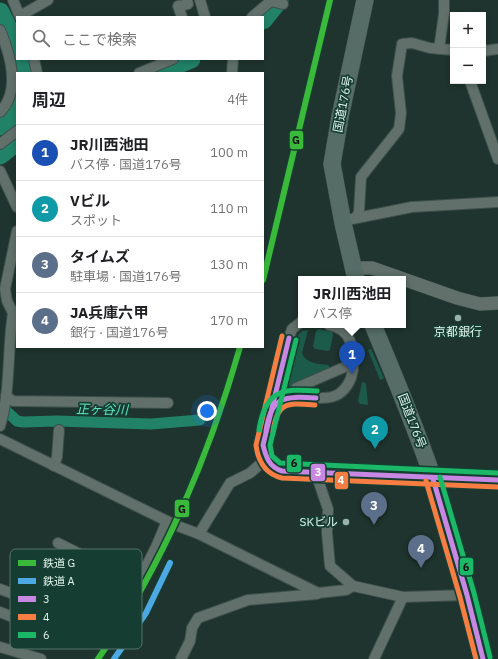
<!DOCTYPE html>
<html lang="ja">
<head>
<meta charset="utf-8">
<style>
  :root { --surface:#fff; --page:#f6f6f6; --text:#202124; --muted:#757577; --line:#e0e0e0; --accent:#0b8043 }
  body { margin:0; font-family:"IBM Plex Sans","Noto Sans JP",sans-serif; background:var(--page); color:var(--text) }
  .controls { position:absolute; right:12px; top:12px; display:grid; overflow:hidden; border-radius:0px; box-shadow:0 2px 6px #0003 }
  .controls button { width:36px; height:36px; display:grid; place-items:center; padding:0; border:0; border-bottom:1px solid var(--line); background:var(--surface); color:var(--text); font:20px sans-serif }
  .you { position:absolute; left:207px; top:411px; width:14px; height:14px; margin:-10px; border:3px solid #fff; border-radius:50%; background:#1a73e8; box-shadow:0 0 0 6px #1a73e833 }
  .badge { display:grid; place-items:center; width:26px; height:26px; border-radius:50%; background:var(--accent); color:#fff; font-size:13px; font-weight:700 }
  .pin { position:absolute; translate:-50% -33px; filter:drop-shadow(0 1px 2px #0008) }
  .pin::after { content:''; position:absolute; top:21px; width:14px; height:12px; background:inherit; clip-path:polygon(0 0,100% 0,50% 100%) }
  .popup { position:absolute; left:298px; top:276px; width:108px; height:52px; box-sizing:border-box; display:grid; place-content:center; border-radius:0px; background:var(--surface); filter:drop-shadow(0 1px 3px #0005); font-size:13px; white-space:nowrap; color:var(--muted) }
  .popup b { font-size:15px; color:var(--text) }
  .popup::after { content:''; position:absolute; left:50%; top:100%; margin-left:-8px; border:8px solid transparent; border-top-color:var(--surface) }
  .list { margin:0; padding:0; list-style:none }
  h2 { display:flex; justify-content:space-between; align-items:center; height:52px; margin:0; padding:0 16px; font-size:17px }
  h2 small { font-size:13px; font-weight:400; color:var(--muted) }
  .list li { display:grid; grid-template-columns:26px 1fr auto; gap:12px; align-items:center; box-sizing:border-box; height:56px; padding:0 16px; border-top:1px solid var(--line) }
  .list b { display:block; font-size:15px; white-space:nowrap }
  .list p { margin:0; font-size:13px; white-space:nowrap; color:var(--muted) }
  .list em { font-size:13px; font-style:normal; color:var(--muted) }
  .icon { flex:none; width:22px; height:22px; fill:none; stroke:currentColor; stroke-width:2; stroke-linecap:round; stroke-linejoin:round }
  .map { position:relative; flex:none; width:498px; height:659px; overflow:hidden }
  .search { position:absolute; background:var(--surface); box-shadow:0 2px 6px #0003; left:16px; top:16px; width:248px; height:44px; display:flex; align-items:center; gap:10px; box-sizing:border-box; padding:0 14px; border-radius:0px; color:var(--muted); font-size:15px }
  .panel { position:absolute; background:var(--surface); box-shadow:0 2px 6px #0003; left:16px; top:72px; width:248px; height:276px; border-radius:0px }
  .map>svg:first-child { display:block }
  .green { fill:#1c5b4a }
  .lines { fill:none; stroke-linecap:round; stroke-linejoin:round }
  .canal { stroke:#218268; stroke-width:11 }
  .river { stroke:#218268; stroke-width:19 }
  .minor-casing { stroke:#3e4f4a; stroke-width:12 }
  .tertiary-casing { stroke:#3e4f4a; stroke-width:14 }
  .trunk-casing { stroke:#3e4f4a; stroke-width:18 }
  .minor { stroke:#61706b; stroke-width:10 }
  .tertiary { stroke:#61706b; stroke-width:13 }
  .trunk { stroke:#566c66; stroke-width:17 }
  .bus-1-casing { stroke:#163d31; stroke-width:8 }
  .bus-2-casing { stroke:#163d31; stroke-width:8 }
  .bus-3-casing { stroke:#163d31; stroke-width:8 }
  .bus-1 { stroke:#c787e3; stroke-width:5 }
  .bus-2 { stroke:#f77d43; stroke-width:5 }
  .bus-3 { stroke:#1ab867; stroke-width:5 }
  .rail-1-casing { stroke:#163d31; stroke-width:9 }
  .rail-2-casing { stroke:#163d31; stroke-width:9 }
  .rail-1 { stroke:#3ab93a; stroke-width:6 }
  .rail-2 { stroke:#4da9e3; stroke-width:6 }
  .poi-dot { fill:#9cb1aa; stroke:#163d31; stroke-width:1.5 }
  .labels { text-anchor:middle; stroke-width:3.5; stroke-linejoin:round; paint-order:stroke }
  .street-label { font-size:12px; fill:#e0f5ed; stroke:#163d31 }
  .poi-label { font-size:12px; fill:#e0f5ed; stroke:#163d31 }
  .water-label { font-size:13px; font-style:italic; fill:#5de5be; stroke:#163d31 }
  .key { fill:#163d31; stroke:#537469; stroke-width:1 }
  .key-label { font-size:11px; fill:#e0f5ed }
  .line-badge { stroke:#163d31; stroke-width:1.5 }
  .badge-label { font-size:11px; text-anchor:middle; font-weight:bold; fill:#fff }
  .pale-badge-label { font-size:11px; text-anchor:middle; font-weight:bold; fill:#111 }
</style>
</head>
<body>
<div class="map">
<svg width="498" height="659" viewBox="0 0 498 659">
  <rect width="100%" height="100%" fill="#1f342e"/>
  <g class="green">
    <path d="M319,329L332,332L333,335L330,350L328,351L315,349L313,346L316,331Z"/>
    <path d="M308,330L302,353C306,364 320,364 329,365V369L307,377L288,387L285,381L298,335L302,331Z"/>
    <path d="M371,349L384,378L380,380L368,350Z"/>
    <path d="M362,382L366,383L368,405L360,404L358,401Z"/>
  </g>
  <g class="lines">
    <path class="canal" d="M0,405L17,421L23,422L57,421L151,424L200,420"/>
    <g class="river">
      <path d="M0,12L17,47"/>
      <path d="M263,20L279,0"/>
      <path d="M21,59L22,73"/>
      <path d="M157,73L191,59"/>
      <path d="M0,126L8,121L17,103"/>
      <path d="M0,155L17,142"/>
    </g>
    <defs>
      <g id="minor">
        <path d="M13,0L20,17"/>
        <path d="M200,0L205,17"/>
        <path d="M271,1L283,4"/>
        <path d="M20,16L48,0"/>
        <path d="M182,17L178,6L188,4L187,0"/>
        <path d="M252,17L272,0"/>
        <path d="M0,30C10,54 21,91 0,112"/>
        <path d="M439,49L444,14V0"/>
        <path d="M483,51L498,49"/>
        <path d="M34,59L37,73"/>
        <path d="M139,73L173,59"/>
        <path d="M232,73L233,59"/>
        <path d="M470,81L498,159"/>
        <path d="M0,144L17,131"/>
        <path d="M0,171L17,207"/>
        <path d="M356,218L359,212L361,177L399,129L401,113L397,76L402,44L412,43L430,48L453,50"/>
        <path d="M352,219L412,207L498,202"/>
        <path d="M6,396L13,401L168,403"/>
        <path d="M290,398L296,388L347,366L354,356"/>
        <path d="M271,409C296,381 335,418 351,378C355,366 354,353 350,341C346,331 339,327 329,325"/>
        <path d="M0,426C11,390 7,350 13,313L7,301L5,289L17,231"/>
        <path d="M0,439L175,525L199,534"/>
        <path d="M266,459L250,473L230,483L199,534L318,593L346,590L353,586"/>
        <path d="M54,466L57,457L59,430"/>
        <path d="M282,471C269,467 263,458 263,445L289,338L292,329L301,322"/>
        <path d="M316,474L328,509L327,533L330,566L353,586L403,597"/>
        <path d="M58,543L138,583L156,547L167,521"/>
        <path d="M0,589L75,617L97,630"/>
        <path d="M0,612L42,629"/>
        <path d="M0,647L41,659"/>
        <path d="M181,659L190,641L192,628L198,618L248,600L317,594"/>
        <path d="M374,659L403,597L467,595"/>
      </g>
      <g id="tertiary">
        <path d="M353,268H372L457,298L480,304L498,303"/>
        <path d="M282,471L498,480"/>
      </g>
      <g id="trunk">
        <path d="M356,279L343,223L332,164L340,117L365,0"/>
        <path d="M373,325C394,375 415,426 433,478C453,537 468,598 483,659"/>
      </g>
    </defs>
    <use href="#minor" class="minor-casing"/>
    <use href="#tertiary" class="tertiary-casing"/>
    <use href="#trunk" class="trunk-casing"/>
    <use href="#minor" class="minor"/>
    <use href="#tertiary" class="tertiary"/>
    <use href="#trunk" class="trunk"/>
    <defs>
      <g id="bus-1">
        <path d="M289,338L263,445C266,457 269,467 282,471L498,480"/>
        <path d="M266,431C271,396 284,396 316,398"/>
        <path d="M433,479L467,595L483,659"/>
      </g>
      <g id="bus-2">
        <path d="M282,336L256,445C258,461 265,474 282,478L498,487"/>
        <path d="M273,432C277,401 288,403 315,405"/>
        <path d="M426,481L460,597L476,659"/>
      </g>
      <g id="bus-3">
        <path d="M296,340L270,445L272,456L280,463L498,473"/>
        <path d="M259,430C265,391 281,388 317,391"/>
        <path d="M440,477L474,593L490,657"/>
      </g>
    </defs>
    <use href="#bus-1" class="bus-1-casing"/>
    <use href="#bus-2" class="bus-2-casing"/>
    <use href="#bus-3" class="bus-3-casing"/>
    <use href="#bus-1" class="bus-1"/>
    <use href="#bus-2" class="bus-2"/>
    <use href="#bus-3" class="bus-3"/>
    <defs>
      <g id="rail-1">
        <path d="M263,280L330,0"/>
        <path d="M98,659C164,563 208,459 240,347"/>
      </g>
      <path id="rail-2" d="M114,659L146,613L170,563"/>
    </defs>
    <use href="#rail-1" class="rail-1-casing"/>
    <use href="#rail-2" class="rail-2-casing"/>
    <use href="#rail-1" class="rail-1"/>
    <use href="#rail-2" class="rail-2"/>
  </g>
  <g class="poi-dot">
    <circle cx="458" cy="318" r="4"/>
    <circle cx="346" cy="522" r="4"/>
  </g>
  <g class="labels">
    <g class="street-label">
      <text transform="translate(343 104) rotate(-79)" y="4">国道176号</text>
      <text transform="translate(412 421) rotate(69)" y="4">国道176号</text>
    </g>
    <g class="poi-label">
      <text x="458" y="336">京都銀行</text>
      <text x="338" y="526" text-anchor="end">SKビル</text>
    </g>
    <g class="water-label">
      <text transform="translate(102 409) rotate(1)" y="5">正ヶ谷川</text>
    </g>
  </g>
  <rect x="10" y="549" width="132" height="100" rx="6" class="key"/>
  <rect x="18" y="560" width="18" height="6" fill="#3ab93a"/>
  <rect x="18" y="578" width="18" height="6" fill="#4da9e3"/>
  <rect x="18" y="596" width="18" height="6" fill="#c787e3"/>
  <rect x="18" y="614" width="18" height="6" fill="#f77d43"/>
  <rect x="18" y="632" width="18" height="6" fill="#1ab867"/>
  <g class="key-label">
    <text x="43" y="567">鉄道 G</text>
    <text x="43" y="585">鉄道 A</text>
    <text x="43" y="603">3</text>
    <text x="43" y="621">4</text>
    <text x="43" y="639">6</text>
  </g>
  <g class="line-badge">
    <rect x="289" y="130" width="15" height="20" rx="4" fill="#3ab93a"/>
    <rect x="286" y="454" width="16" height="19" rx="4" fill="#1ab867"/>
    <rect x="310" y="463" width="16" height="19" rx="4" fill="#c787e3"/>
    <rect x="334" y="471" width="15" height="19" rx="4" fill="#f77d43"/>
    <rect x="174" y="499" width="16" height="19" rx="4" fill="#3ab93a"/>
    <rect x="459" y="557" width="15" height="19" rx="4" fill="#1ab867"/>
  </g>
  <g class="badge-label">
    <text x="318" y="476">3</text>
    <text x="341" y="484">4</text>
  </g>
  <g class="pale-badge-label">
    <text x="296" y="144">G</text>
    <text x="294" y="467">6</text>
    <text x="182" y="513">G</text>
    <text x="466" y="571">6</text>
  </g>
</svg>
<div class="controls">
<button>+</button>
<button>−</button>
</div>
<div class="you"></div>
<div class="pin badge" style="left:352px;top:374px;background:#1a4fb4">1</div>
<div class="popup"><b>JR川西池田</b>バス停</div>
<div class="pin badge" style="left:375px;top:449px;background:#0f9aa8">2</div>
<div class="pin badge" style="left:374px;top:525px;background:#5c6f8a">3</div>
<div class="pin badge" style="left:421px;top:568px;background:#5c6f8a">4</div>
<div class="search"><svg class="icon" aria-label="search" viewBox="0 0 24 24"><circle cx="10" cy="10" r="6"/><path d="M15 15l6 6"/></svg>ここで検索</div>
<section class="panel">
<h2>周辺<small>4件</small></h2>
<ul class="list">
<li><span class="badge" style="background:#1a4fb4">1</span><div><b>JR川西池田</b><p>バス停 · 国道176号</p></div><em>100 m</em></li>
<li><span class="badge" style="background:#0f9aa8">2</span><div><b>Vビル</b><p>スポット</p></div><em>110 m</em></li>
<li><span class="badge" style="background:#5c6f8a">3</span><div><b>タイムズ</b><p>駐車場 · 国道176号</p></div><em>130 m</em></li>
<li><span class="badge" style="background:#5c6f8a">4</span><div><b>JA兵庫六甲</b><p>銀行 · 国道176号</p></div><em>170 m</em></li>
</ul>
</section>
</div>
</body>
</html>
